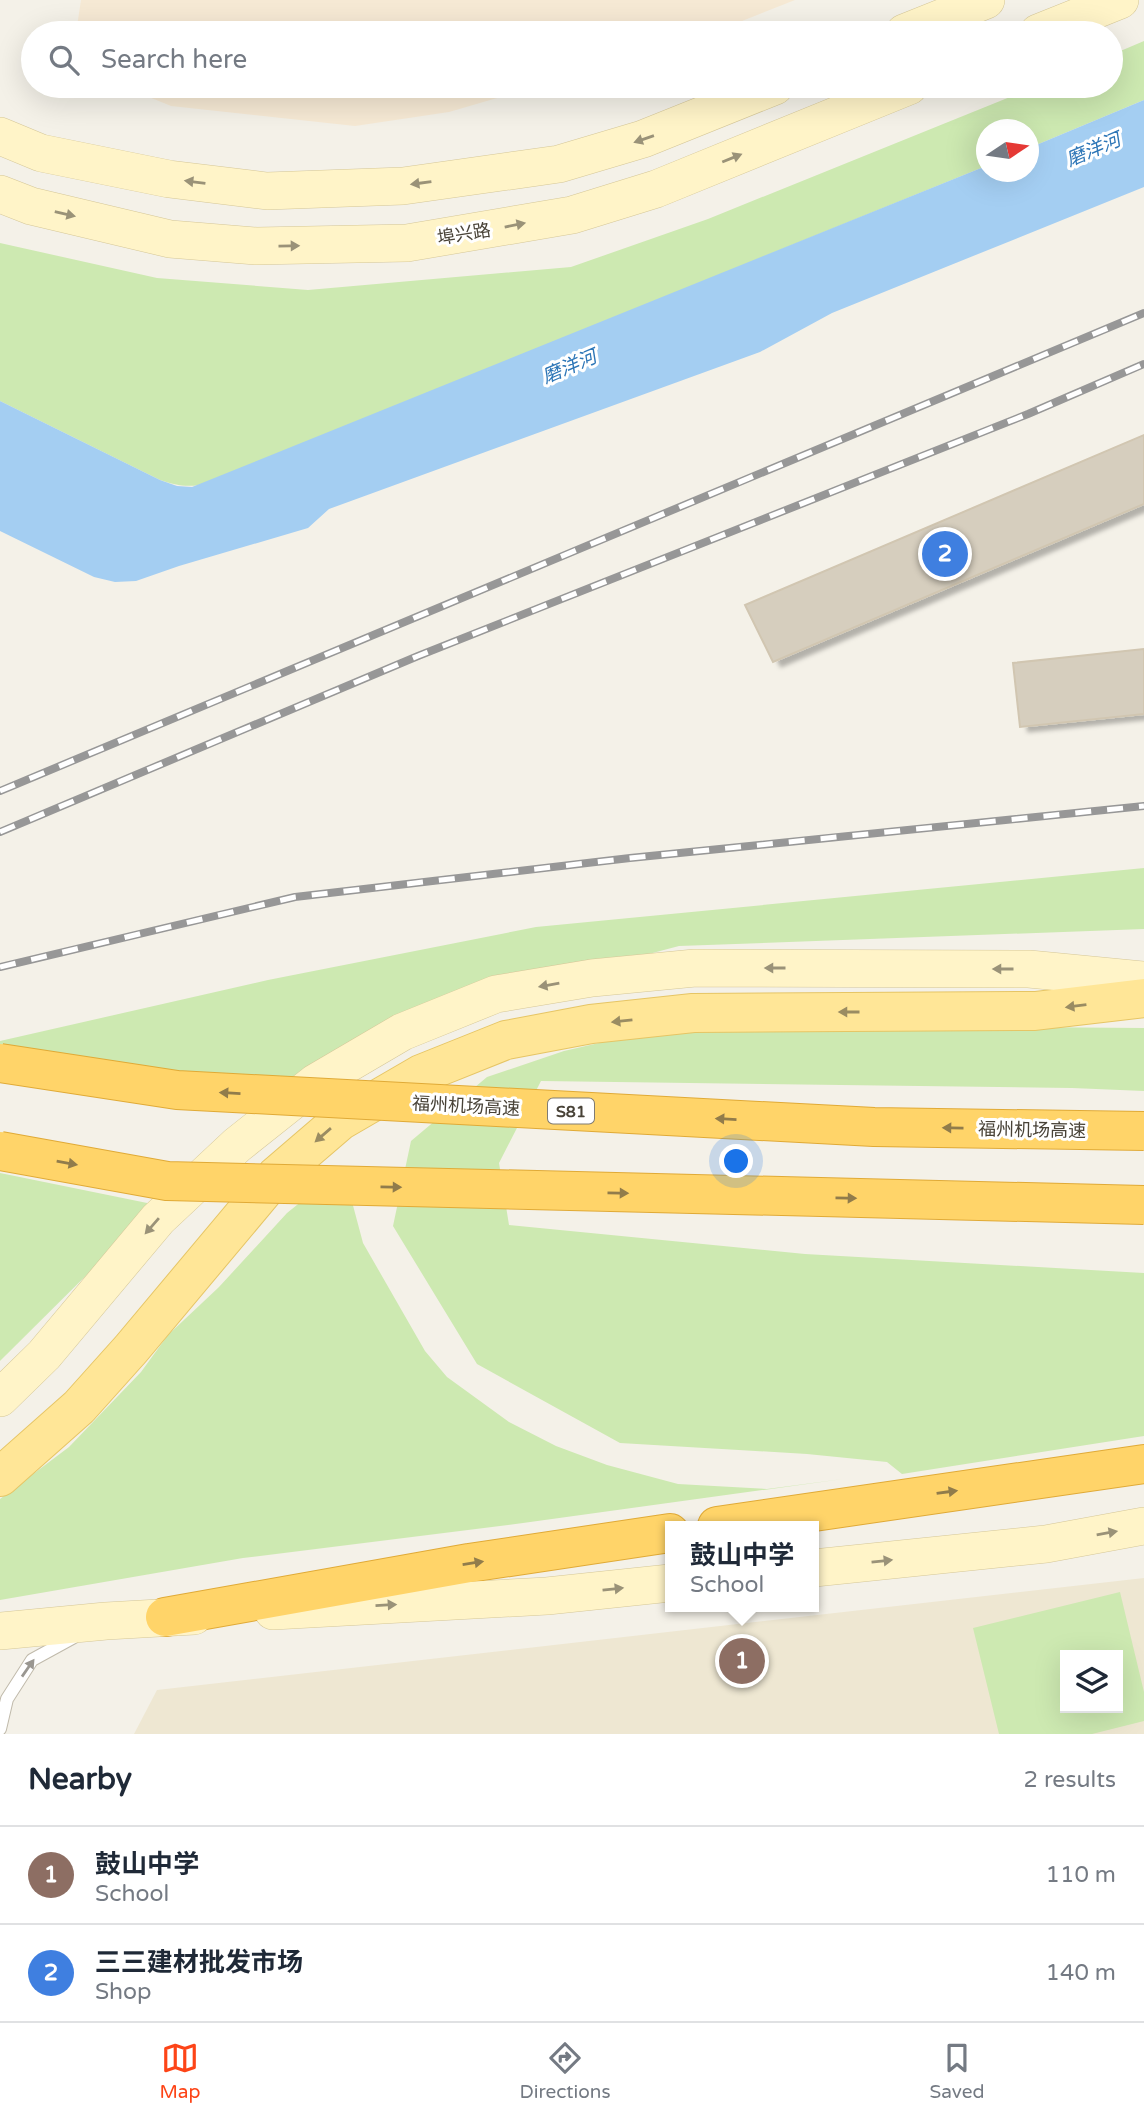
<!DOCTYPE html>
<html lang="en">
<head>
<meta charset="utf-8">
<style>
  :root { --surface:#fff; --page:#f6f6f7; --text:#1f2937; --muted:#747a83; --line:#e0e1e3; --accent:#fd4417 }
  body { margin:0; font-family:"Varela Round","Noto Sans SC",sans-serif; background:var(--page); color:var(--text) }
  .controls { position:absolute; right:21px; bottom:21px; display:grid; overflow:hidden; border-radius:0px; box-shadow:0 7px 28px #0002 }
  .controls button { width:63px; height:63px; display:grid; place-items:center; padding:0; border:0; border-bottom:2px solid var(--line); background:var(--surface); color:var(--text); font:35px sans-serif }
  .compass { position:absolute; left:976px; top:119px; width:63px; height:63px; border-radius:50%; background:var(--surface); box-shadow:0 7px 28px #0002; rotate:77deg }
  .you { position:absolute; left:737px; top:1162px; width:24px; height:24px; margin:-18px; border:5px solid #fff; border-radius:50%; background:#1a73e8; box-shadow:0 0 0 10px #1a73e833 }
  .badge { display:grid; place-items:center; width:46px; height:46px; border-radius:50%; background:var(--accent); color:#fff; font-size:23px; font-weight:700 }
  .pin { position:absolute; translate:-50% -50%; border:4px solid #fff; box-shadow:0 2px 7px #0006 }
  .popup { position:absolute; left:665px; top:1521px; width:154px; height:91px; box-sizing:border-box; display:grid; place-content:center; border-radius:0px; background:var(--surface); filter:drop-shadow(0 2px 5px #0005); font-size:23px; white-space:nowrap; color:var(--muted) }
  .popup b { font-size:26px; color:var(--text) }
  .popup::after { content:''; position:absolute; left:50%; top:100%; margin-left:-14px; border:14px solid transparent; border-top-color:var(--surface) }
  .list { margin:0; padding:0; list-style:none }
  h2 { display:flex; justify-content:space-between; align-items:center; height:91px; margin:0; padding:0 28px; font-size:30px }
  h2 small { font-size:23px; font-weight:400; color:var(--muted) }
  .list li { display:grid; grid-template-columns:46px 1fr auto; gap:21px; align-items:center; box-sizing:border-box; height:98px; padding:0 28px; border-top:2px solid var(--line) }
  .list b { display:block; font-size:26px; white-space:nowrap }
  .list p { margin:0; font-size:23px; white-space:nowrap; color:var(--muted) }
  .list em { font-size:23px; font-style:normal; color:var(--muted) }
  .icon { flex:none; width:38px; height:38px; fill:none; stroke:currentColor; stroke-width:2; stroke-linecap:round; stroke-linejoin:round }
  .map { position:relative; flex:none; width:1144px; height:1734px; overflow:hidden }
  .search { position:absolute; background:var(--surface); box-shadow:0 7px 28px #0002; left:21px; right:21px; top:21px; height:77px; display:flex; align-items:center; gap:18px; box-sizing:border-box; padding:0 24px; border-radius:38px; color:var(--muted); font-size:26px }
  .sheet { height:287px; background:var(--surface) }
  nav { display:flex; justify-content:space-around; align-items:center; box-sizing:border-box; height:98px; border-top:2px solid var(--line); background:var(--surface); font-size:19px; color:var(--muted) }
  nav a { display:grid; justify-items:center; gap:4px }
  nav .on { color:var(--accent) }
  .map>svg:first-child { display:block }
  .commercial { fill:#f6e9d4 }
  .education { fill:#eee7d2; fill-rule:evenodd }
  .green { fill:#cde9b1; fill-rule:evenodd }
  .water { fill:#a4cef2 }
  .building { fill:#d6cebe; stroke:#d1c6b1; stroke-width:2; filter:url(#shadow) }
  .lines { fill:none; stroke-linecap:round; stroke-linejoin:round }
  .lane-casing { stroke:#c0baab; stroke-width:14 }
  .secondary-casing { stroke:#d5c798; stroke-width:38 }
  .primary-casing { stroke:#e6c565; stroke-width:40 }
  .highway-casing { stroke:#e0aa37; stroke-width:40 }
  .lane { stroke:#fff; stroke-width:12 }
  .secondary { stroke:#fff4c8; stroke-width:37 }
  .primary { stroke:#ffe697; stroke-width:38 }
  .highway { stroke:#ffd469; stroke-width:38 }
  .rail-casing { stroke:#979797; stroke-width:8 }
  .rail { stroke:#fff; stroke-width:5; stroke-dasharray:16; stroke-linecap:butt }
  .highway-bridge-casing { stroke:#e0aa37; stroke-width:40; stroke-linecap:butt }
  .highway-bridge { stroke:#ffd469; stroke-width:38 }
  .oneway { fill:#9a9278 }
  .oneway2 { fill:#9a8c62 }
  .oneway3 { fill:#917c4b }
  .oneway4 { fill:#9a9791 }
  .labels { text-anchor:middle; stroke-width:6; stroke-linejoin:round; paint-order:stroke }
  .shield { fill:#fff; stroke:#7f7b73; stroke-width:2 }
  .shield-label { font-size:16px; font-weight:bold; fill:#484237 }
  .street-label { font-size:18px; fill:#484237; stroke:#fff }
  .water-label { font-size:19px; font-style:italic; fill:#2d76b7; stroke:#fff }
</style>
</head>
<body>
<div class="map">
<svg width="1144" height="1734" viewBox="0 0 1144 1734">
  <defs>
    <filter id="shadow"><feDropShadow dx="8" dy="4.5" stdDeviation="2" flood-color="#0004"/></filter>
  </defs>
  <rect width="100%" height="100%" fill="#f4f1e8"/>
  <g class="commercial">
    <path d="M81,0H795L712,33H76Z"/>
    <path d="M122,86H538L449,112L355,126L171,106Z"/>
  </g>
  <path class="education" d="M1144,1578V1734H134L157,1690ZM1065,1655H1118V1708H1065Z"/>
  <g class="green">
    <path d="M1144,41V100L1029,148L1028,130H986V166L208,483C190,488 178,486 160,480L0,401V243L157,278L308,290L571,267L708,219L1037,86H1111V55Z"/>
    <path d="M1144,868V929L679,946L520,988L301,1084L39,1058L0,1044V1041L268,980L536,927Z"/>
    <path d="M893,1026L1144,1028V1091L1072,1088L541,1081L499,1163L509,1225L805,1254L1144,1273V1436L902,1474L887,1462L807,1454L620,1443L477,1364L393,1226L411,1141L487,1077L564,1051L647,1032Z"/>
    <path d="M343,1168L363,1243L425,1351L447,1377L509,1422L556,1446L607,1465L678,1484L767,1489L843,1479L523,1523L243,1558L0,1600V1499L69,1447L141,1372L168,1335L219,1287L287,1213Z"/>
    <path d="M0,1173L157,1205L0,1361Z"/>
    <path d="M1120,1592L1144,1692V1721L1092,1734H999L973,1628ZM1118,1655V1708H1065V1655Z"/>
  </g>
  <path class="water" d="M1144,100V187L832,313L760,352L329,509L308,528L179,566L136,581L115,582L94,577L0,531V401L160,480L177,486L192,487L986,166V172H1028L1029,148Z"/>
  <g class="building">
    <path d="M1144,435V504L773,662L745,605Z"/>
    <path d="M1144,649V714L1020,727L1013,663Z"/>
  </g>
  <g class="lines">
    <defs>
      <path id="lane" d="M0,1729L7,1699L32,1660L74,1637"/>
      <g id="secondary">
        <path d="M904,33L986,0"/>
        <path d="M1038,33L1120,0"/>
        <path d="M0,136L41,153L169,179L267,191L403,186L559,164L643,139L775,86"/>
        <path d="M0,194L31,206L170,239L256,246L407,243L572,215L656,189L909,86"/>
        <path d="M0,1398L44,1355L158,1219L237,1145L315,1083L402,1032L496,994L592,978L695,968L1029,969L1144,980"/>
        <path d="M814,1568L1046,1544L1144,1526"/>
        <path d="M273,1611L547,1596L670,1583"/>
        <path d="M0,1631L106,1621L194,1616"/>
      </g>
      <path id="primary" d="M0,1477L79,1407L131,1349L276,1176L340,1121L421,1074L506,1040L591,1024L693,1013L1035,1011L1144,998"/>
      <g id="highway">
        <path d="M717,1526L1144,1464"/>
        <path d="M165,1617L469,1563L670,1533"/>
      </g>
    </defs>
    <use href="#lane" class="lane-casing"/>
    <use href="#secondary" class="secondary-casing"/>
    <use href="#primary" class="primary-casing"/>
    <use href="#highway" class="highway-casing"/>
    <use href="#lane" class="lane"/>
    <use href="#secondary" class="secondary"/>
    <use href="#primary" class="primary"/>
    <use href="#highway" class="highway"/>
    <defs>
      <g id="rail">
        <path d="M0,791L1144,313"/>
        <path d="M0,832L418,656L1028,414L1144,364"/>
        <path d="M0,967L295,897L630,858L1144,806"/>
      </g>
    </defs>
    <use href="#rail" class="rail-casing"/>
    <use href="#rail" class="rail"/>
    <defs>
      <g id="highway-bridge">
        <path d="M0,1063L177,1090L874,1127L1144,1131"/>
        <path d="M0,1151L167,1181L1144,1205"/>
      </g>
    </defs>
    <use href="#highway-bridge" class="highway-bridge-casing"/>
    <use href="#highway-bridge" class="highway-bridge"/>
  </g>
  <defs><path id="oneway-solid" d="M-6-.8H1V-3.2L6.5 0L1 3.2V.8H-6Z" transform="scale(1.75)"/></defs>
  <g class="oneway">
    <use href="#oneway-solid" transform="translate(644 139) rotate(161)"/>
    <use href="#oneway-solid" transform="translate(732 158) rotate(-22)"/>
    <use href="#oneway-solid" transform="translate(195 182) rotate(-173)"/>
    <use href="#oneway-solid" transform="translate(421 183) rotate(172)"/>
    <use href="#oneway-solid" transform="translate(65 214) rotate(13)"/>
    <use href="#oneway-solid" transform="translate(515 225) rotate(-11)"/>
    <use href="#oneway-solid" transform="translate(289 246) rotate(-1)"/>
    <use href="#oneway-solid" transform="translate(775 968) rotate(-180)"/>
    <use href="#oneway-solid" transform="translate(1003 969) rotate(-180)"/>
    <use href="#oneway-solid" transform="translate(549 985) rotate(170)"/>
    <use href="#oneway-solid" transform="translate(152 1226) rotate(131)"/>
    <use href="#oneway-solid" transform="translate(1107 1533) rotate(-10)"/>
    <use href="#oneway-solid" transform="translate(882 1561) rotate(-6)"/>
    <use href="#oneway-solid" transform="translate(613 1589) rotate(-6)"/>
    <use href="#oneway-solid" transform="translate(386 1605) rotate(-3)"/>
  </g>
  <g class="oneway2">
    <use href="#oneway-solid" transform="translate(1076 1006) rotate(173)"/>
    <use href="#oneway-solid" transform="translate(849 1012) rotate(180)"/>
    <use href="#oneway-solid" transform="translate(622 1021) rotate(174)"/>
    <use href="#oneway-solid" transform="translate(323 1135) rotate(139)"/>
  </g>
  <g class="oneway3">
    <use href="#oneway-solid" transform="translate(230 1093) rotate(-177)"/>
    <use href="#oneway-solid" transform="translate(726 1119) rotate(-177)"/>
    <use href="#oneway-solid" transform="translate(953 1128) rotate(-179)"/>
    <use href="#oneway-solid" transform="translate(67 1163) rotate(10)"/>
    <use href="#oneway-solid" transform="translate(391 1187) rotate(1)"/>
    <use href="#oneway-solid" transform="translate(618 1193) rotate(1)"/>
    <use href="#oneway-solid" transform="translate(846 1198) rotate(1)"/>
    <use href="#oneway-solid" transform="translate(947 1492) rotate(-8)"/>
    <use href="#oneway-solid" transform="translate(473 1563) rotate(-9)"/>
  </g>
  <use class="oneway4" href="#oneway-solid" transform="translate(28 1668) rotate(-55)"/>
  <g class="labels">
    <rect class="shield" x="548" y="1098.5" width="46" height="25" rx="5"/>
    <g class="shield-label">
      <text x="571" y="1117">S81</text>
    </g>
    <g class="street-label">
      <text transform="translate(464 234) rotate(-9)" y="6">埠兴路</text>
      <text transform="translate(466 1106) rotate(3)" y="6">福州机场高速</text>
      <text transform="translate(1032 1130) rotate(1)" y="6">福州机场高速</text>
    </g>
    <g class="water-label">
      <text transform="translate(1093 149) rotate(-23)" y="7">磨洋河</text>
      <text transform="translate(569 366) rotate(-23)" y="7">磨洋河</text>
    </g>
  </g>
</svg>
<div class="controls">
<button><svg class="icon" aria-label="layers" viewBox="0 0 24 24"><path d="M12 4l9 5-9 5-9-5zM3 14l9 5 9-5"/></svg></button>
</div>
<svg class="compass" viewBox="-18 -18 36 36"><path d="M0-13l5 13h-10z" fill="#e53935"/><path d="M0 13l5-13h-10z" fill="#747a83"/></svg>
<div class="you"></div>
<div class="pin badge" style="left:742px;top:1661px;background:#8d6e63">1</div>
<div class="popup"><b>鼓山中学</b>School</div>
<div class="pin badge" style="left:945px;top:554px;background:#3f7fe0">2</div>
<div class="search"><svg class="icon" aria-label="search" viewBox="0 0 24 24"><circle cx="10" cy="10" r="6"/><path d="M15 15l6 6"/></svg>Search here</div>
</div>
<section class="sheet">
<h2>Nearby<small>2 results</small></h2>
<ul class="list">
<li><span class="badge" style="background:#8d6e63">1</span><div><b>鼓山中学</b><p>School</p></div><em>110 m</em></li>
<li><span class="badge" style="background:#3f7fe0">2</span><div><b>三三建材批发市场</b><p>Shop</p></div><em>140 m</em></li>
</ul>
</section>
<nav>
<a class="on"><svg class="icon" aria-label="map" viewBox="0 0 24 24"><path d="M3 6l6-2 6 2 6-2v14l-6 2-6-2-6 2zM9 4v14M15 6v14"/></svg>Map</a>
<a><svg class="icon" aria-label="directions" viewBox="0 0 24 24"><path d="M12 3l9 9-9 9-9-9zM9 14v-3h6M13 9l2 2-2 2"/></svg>Directions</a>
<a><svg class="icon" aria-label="saved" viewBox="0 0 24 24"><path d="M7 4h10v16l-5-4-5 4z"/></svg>Saved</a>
</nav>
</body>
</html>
